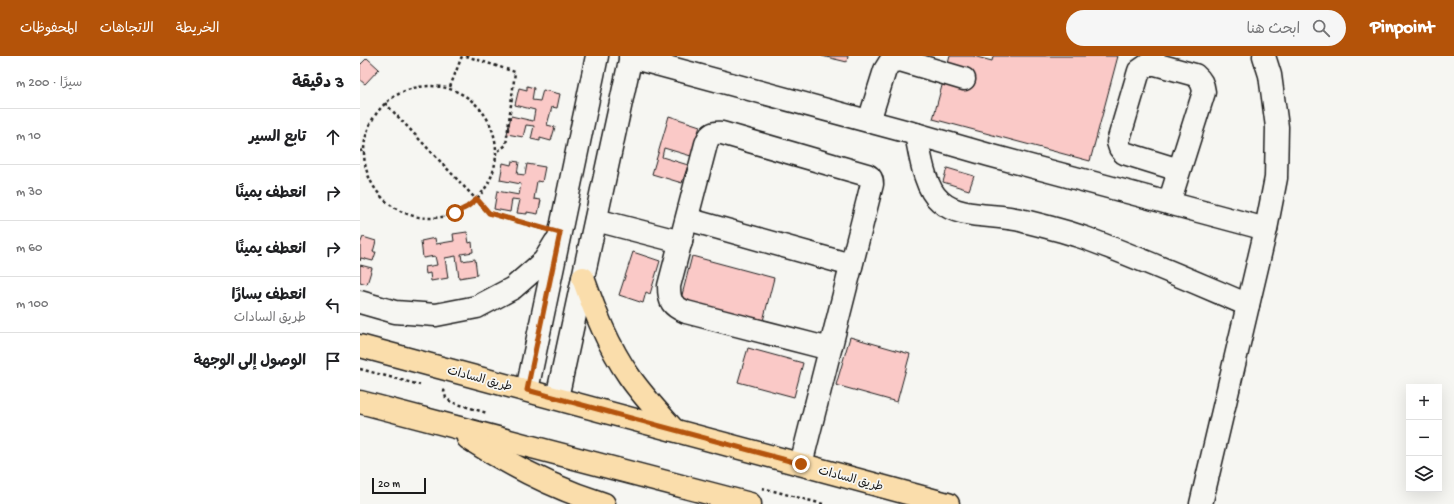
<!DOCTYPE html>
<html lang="ar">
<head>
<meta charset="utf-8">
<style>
  :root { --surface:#fff; --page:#f6f6f6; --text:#202124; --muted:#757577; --line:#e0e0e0; --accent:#b45309 }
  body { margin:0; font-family:"Gochi Hand","Playpen Sans Arabic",sans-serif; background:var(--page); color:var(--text); direction:rtl }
  .controls { position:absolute; right:12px; bottom:12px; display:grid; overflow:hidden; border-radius:0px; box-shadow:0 4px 16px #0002 }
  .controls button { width:36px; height:36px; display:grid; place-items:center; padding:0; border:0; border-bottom:1px solid var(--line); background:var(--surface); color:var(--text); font:20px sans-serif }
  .scale { position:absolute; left:12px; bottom:10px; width:54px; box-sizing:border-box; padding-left:4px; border:2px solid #1c1c1c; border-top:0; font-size:11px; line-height:14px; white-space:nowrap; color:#1c1c1c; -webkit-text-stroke:3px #f6f6f2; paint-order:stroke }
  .stop { position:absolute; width:12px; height:12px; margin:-9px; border:3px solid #b45309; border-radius:50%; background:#fff }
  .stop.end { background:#b45309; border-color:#fff; box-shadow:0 1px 4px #0008 }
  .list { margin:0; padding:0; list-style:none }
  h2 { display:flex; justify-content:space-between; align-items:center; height:52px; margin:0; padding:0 16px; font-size:17px }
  h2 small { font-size:13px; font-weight:400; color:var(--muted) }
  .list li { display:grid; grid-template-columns:26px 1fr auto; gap:12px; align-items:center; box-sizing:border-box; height:56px; padding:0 16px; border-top:1px solid var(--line) }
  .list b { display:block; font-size:15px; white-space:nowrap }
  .list p { margin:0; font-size:13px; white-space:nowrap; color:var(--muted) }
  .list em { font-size:13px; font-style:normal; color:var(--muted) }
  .icon { flex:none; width:22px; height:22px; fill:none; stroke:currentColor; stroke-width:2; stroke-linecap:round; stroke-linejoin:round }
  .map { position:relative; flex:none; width:1094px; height:448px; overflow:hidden; direction:ltr }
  header { display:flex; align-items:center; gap:24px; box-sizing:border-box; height:56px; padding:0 20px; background:var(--accent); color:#fff }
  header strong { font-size:19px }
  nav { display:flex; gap:22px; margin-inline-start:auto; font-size:14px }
  .search { width:280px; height:36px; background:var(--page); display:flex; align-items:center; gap:10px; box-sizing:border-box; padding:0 14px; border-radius:22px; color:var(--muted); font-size:15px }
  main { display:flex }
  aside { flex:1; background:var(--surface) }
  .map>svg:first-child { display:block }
  .building { fill:#fac9c7; stroke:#1c1c1c }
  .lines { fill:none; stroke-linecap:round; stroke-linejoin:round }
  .minor-casing { stroke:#1c1c1c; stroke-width:25 }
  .major-casing { stroke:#1c1c1c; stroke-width:25 }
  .path { stroke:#1c1c1c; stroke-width:2.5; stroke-dasharray:3 3; stroke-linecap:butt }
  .minor { stroke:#f6f6f2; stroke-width:22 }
  .major { stroke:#faddab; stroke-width:22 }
  .route { stroke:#b45309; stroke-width:5 }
  .labels { text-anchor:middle; stroke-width:3.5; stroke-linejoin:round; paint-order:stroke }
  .street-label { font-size:12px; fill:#1c1c1c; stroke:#f6f6f2 }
</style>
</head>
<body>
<header>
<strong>Pinpoint</strong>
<div class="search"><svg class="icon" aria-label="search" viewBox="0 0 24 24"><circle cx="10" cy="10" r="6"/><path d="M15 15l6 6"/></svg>ابحث هنا</div>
<nav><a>الخريطة</a><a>الاتجاهات</a><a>المحفوظات</a></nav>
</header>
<main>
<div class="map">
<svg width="1094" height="448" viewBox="0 0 1094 448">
  <rect width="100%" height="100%" fill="#f6f6f2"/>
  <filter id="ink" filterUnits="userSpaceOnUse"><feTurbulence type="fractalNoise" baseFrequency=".025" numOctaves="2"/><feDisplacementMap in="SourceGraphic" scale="8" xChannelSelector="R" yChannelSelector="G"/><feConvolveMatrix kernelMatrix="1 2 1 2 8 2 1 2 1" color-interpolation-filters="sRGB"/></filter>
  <g filter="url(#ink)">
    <g class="building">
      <path d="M462,0H488L487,6Z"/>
      <path d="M590,0H613L632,5L633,0H758L730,105L573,63Z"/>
      <path d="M7,2L19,13L5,28L0,24V7L1,8Z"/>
      <path d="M167,30L174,32L172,44L180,45L183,34L200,38L197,52L192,51L187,69L195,71L191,85L180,82V85L171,83L174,70L166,69L163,81L147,78L151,60L173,65L175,54L155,49L159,32L167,34Z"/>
      <path d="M309,60L340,70L331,100L304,92L302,101L328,109L322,127L292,118Z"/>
      <path d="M152,105L159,106L157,118L165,119L167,108L185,111L182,126L177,125L174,143L181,144L178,158L167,156V158L157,157L160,144L152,143L150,156L134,153L137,135L159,139L161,128L140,124L143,107L151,109Z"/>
      <path d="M587,112L614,120L609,134L583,126Z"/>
      <path d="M107,176L109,187L112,186L113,196L101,198L102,205L115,203L117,219L99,222L96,200L85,202L88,222L71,225L70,217L66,218L65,211L77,209L75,200L63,202L61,185L75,182L76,188L94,185L93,178Z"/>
      <path d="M3,181L16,185L13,196H16L13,205L1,202L0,205V188Z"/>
      <path d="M273,196L300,205L290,238L286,236L283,247L259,239Z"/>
      <path d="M332,200L414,222L403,265L321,243Z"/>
      <path d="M0,209L12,212L7,228L0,226Z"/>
      <path d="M490,281L550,298L537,346L476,329Z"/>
      <path d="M388,292L443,307L434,341L378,326Z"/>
    </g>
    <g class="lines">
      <defs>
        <g id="minor">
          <path d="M270,1L556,78L629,99L906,173"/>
          <path d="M509,65L525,14L530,6L540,4L604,23"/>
          <path d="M556,78C560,97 564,132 580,145C600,164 639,157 664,165C684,170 705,175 725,182C780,202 834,226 888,249"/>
          <path d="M809,147L844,36C843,28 841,24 835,19L795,8H789L779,15L758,86L760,92L764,97L819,114"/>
          <path d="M327,163L491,209"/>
          <path d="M236,164L321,186"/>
          <path d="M0,246L35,256L76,259L117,251L153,232L184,205L195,187"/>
          <path d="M167,334L237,0"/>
          <path d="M197,342L271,0"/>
          <path d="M441,408L512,128C512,123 511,121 507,119L362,77C352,76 349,79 346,88L309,230C309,246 312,250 326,256L470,293"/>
          <path d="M841,448L906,173L916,122L917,71L910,19L904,0"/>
        </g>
        <g id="major">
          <path d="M223,222C235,256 248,290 269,320C282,339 298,356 314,374"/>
          <path d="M0,290L588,448"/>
          <path d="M0,346L390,448"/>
          <path d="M108,382C149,409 196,433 244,448"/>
        </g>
      </defs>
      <use href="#minor" class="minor-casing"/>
      <use href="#major" class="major-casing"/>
      <g class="path">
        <path d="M106,0L155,16L146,89L137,96"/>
        <circle cx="70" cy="96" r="66"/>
        <path d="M90,31L102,0"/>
        <path d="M25,47L129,157L181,172"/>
        <path d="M0,95L4,94"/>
        <path d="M0,313L60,329"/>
        <path d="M85,334L84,335L86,342L91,346L127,357"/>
        <path d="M402,432L463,448"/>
      </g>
      <use href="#minor" class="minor"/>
      <use href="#major" class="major"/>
    </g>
  </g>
  <g class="lines" filter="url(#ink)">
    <path class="route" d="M95,157L107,151L117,143L129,157L200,177L167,334L441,408"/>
  </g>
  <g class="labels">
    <g class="street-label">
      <text transform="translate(120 322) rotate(15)" y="4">طريق السادات</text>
      <text transform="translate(491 422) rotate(15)" y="4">طريق السادات</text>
    </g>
  </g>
</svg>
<div class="controls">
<button>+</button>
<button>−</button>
<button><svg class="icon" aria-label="layers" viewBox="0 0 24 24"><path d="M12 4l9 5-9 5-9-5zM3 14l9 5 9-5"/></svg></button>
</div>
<div class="scale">20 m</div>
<div class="stop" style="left:95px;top:157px"></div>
<div class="stop end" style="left:441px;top:408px"></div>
</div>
<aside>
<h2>3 دقيقة<small>سيرًا · 200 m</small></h2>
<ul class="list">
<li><svg class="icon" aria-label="ahead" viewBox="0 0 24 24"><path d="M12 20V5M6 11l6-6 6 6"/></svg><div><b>تابع السير</b></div><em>10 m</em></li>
<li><svg class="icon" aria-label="right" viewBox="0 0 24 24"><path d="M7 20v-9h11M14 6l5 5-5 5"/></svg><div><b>انعطف يمينًا</b></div><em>30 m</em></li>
<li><svg class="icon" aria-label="right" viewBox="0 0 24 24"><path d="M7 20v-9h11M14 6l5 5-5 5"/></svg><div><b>انعطف يمينًا</b></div><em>60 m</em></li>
<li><svg class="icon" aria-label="left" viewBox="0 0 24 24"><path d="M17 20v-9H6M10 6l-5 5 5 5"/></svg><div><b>انعطف يسارًا</b><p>طريق السادات</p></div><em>100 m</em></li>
<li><svg class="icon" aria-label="arrive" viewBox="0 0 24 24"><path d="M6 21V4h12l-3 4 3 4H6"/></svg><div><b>الوصول إلى الوجهة</b></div></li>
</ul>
</aside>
</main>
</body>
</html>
